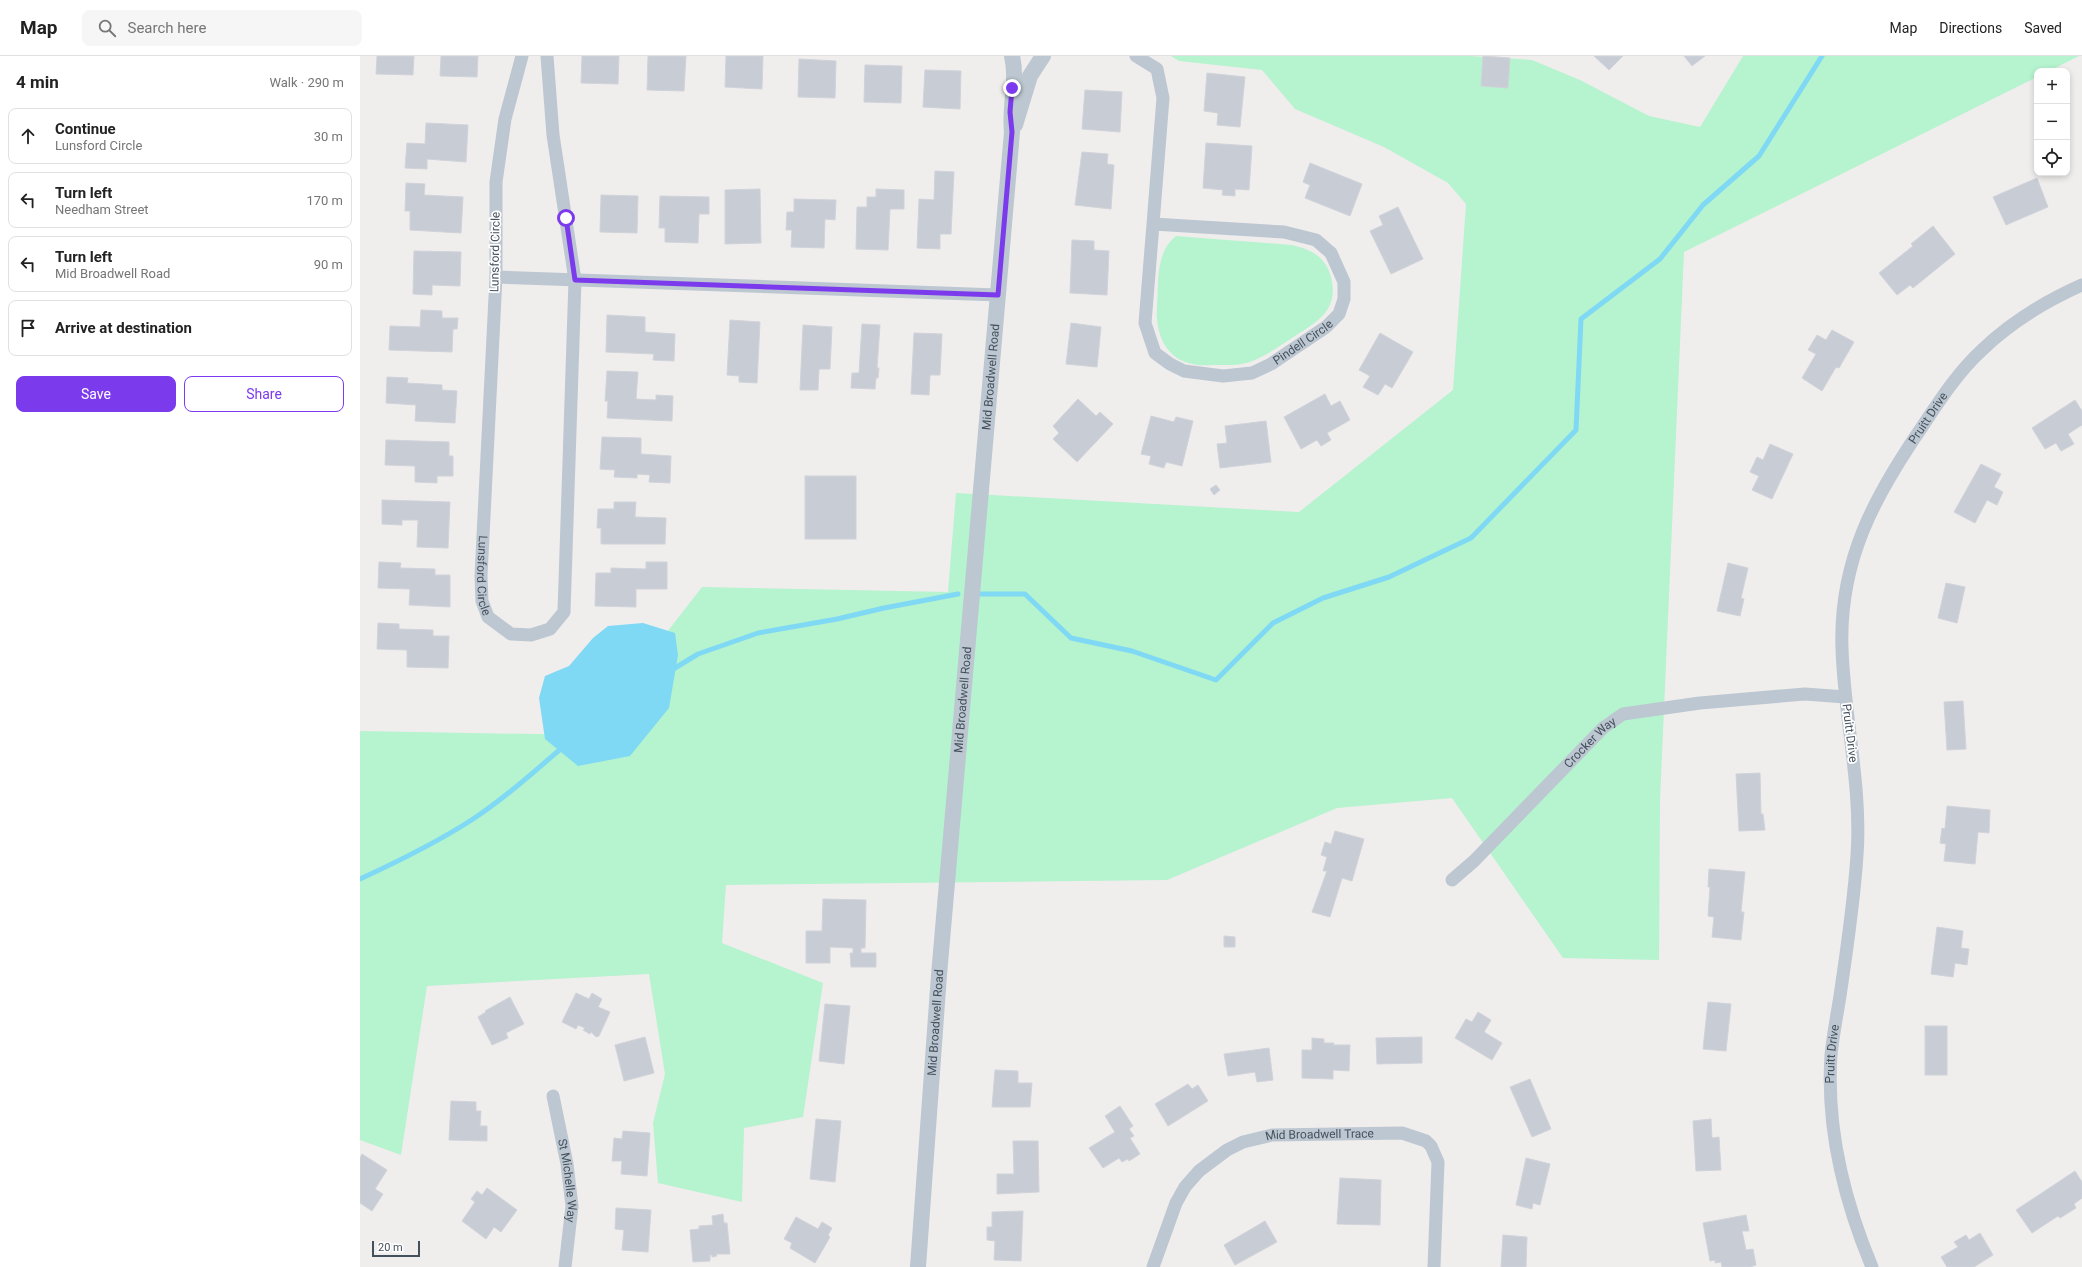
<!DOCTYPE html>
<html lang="en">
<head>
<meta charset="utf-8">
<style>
  :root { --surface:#fff; --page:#f6f6f6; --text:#222; --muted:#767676; --line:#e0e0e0; --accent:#7c3aed }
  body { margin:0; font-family:Roboto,sans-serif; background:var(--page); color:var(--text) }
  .controls { position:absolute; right:12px; top:12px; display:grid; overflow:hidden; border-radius:8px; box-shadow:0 2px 6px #0003 }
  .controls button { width:36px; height:36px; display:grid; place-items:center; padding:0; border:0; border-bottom:1px solid var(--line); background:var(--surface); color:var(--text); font:20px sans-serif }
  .scale { position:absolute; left:12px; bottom:10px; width:48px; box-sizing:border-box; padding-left:4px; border:2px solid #44505c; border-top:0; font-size:11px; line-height:14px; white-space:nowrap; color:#44505c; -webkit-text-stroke:3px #fff; paint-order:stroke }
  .stop { position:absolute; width:12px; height:12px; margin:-9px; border:3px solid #7c3aed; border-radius:50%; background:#fff }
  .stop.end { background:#7c3aed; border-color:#fff; box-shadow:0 1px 4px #0008 }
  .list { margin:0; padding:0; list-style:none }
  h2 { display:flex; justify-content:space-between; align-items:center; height:52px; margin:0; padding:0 16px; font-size:17px }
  h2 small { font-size:13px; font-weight:400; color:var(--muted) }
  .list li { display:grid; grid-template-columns:26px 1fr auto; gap:12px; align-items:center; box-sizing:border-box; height:56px; margin:0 8px 8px; padding:0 8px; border:1px solid var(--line); border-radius:8px }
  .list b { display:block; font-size:15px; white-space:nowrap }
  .list p { margin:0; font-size:13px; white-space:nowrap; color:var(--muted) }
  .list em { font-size:13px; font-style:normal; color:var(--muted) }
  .actions { display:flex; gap:8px; padding:12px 16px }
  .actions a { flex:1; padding:9px 0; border:1px solid var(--accent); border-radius:8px; text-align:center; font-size:14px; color:var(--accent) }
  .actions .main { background:var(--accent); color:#fff }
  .icon { flex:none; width:22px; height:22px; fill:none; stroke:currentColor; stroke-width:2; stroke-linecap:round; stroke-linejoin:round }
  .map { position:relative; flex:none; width:1722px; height:1211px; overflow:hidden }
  header { display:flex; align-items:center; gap:24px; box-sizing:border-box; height:56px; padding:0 20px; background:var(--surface); border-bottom:1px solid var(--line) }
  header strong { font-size:19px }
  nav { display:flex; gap:22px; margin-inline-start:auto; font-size:14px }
  .search { width:280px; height:36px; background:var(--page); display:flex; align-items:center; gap:10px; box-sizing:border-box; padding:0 14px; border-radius:8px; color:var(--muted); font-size:15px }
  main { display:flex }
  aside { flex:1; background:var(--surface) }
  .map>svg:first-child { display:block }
  .green { fill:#b6f3cf }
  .water { fill:#7fd9f4 }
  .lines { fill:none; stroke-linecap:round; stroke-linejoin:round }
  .stream { stroke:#7fd9f4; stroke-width:5 }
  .building { fill:#c8ccd4; stroke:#d0d3da }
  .minor { stroke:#bcc7d1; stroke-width:13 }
  .tertiary { stroke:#bcc7d1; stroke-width:16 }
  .route { stroke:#7c3aed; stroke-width:5 }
  .labels { text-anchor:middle; stroke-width:3.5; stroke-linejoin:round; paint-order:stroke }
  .street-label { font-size:12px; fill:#44505c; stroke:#fff }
</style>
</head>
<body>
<header>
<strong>Map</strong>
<div class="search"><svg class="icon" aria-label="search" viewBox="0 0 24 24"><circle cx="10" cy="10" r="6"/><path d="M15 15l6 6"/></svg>Search here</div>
<nav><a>Map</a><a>Directions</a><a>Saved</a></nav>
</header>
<main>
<aside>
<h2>4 min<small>Walk · 290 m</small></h2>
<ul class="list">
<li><svg class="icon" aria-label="ahead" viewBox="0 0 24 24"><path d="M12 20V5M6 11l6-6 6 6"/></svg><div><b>Continue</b><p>Lunsford Circle</p></div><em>30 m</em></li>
<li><svg class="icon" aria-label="left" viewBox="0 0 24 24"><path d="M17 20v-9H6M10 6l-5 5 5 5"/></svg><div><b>Turn left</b><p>Needham Street</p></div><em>170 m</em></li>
<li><svg class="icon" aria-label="left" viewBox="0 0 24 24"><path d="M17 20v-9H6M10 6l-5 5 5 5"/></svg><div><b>Turn left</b><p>Mid Broadwell Road</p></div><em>90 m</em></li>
<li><svg class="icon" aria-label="arrive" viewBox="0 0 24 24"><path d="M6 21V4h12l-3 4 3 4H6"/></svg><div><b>Arrive at destination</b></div></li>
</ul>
<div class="actions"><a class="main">Save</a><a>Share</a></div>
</aside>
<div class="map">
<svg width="1722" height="1211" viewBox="0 0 1722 1211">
  <rect width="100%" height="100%" fill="#f0eded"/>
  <g class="green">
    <path d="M811,0H1109L1172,4L1220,24L1289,60L1340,71L1383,0H1719L1689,15H1677V21L1324,196L1300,745L1299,904L1203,902L1092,742L977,752L807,824L366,829L362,887L463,927L443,1061L384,1072L382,1146L298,1127L293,1067L305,1018L289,918L67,930L41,1099L0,1084V675L227,679L342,531L588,536L596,437L939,456L1093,334L1106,148L1088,127L1024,91L935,53L902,14L819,5Z"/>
    <path d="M816,180L932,189C948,193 962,198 969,215C972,223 974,233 972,242C969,260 949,271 935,280C921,289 906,300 890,306C879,310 866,309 854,309C847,309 839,310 833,308C805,303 795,276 797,250C799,225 795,197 816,180Z"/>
  </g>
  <path class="water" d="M283,567L315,577L318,599L309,652L270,700L218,710L185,683L179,642L185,620L209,610L233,582L248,570Z"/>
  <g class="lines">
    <g class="stream">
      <path d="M619,538H665L711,582L772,595L856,624L913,567L963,542L1029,521L1111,482L1216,374L1221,263L1300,203L1343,149L1399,100L1462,0"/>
      <path d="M310,615L338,598L398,577L477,563L524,552L598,538"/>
      <path d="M0,823C39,805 78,786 113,763C146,741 175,715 204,690"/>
    </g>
  </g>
  <g class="building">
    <path d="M17,0H54L53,19L16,18Z"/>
    <path d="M81,0H118L117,21L80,20Z"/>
    <path d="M222,0H259L258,28L221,27Z"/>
    <path d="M288,0H326L324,35L287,34Z"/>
    <path d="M366,0H403L402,33L365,31Z"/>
    <path d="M1123,0L1150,2L1148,32L1121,30Z"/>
    <path d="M1234,0H1263L1249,14Z"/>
    <path d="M1324,0H1345L1332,10Z"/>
    <path d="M439,3L476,5L475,42L438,41Z"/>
    <path d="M505,9L542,10L541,47L504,46Z"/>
    <path d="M565,14L601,15L600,53L563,51Z"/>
    <path d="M847,17L885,21L880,71L857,69L858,57L844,55Z"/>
    <path d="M725,34L762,36L760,76L722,73Z"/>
    <path d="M66,67L108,69L106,106L67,103V113L45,112L47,87L65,88Z"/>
    <path d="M846,87L892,90L889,134L875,133V140L862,139L863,134L843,132Z"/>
    <path d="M722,96L748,98L747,108L754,109L751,153L715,149Z"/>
    <path d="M950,107L1002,128L990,160L945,142L950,129L943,126Z"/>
    <path d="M575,115L594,116L591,178H580V193L557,192L559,143L574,144Z"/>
    <path d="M1677,122L1688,151L1646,169L1633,141Z"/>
    <path d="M46,127L65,128L64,139L103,141L101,177L50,174V155H45Z"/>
    <path d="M400,133L401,187L365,188V134Z"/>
    <path d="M516,133L544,134V153H530L528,194L496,193L497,151H507V141H516Z"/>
    <path d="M241,139L278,140L277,177L240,176Z"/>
    <path d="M300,140L349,141V158H339L338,187L305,186V172H299Z"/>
    <path d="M434,143L476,144L475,164L465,163L464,192L431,191L432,174H426L427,156H434Z"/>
    <path d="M1038,151L1063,203L1031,218L1010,175L1023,169L1019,160Z"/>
    <path d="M1573,170L1595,198L1553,232L1550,229L1537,239L1519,217L1553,190L1551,188Z"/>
    <path d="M712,184L734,185V194L749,195L747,239L710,237Z"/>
    <path d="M54,195L101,196L100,230L72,229V239L53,238Z"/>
    <path d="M61,254L82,255V262H98L97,273H93L92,296L29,294L30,270L60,271Z"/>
    <path d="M247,259L285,261V276L315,278L314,305L293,304L294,298L246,296Z"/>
    <path d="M370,264L400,266L397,327L379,326V320L367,319Z"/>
    <path d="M711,267L741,271L737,311L706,308Z"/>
    <path d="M502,268L520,269L517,312H519L518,322H516L515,333L491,332L492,317H499Z"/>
    <path d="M443,269L472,271L470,313H459L458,334H440Z"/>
    <path d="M1472,274L1494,286L1479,312L1476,311L1462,335L1442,322L1456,298L1448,294L1457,279L1466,284Z"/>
    <path d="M554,277L582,278L580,319H570L569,339L551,338Z"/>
    <path d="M1020,277L1053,296L1032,332L1025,328L1018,339L1003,331L1010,320L999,314Z"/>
    <path d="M247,315L278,316L276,343L296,344V339L313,340L312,365L247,362L248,345H245Z"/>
    <path d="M27,321L48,322L47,327L82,329V334L97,335L95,367L55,365L56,349L26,347Z"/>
    <path d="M965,338L971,350L980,345L990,364L967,377L971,384L961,390L957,384L941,393L924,361Z"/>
    <path d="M718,343L736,360L740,356L753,368L717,406L693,383L699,377L693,370Z"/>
    <path d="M1715,344L1722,355V369L1708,378L1714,388L1701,395L1696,387L1685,393L1672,372Z"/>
    <path d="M791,360L814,366L816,361L833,365L822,410L806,406L804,412L789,408L791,400L781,398Z"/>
    <path d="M906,365L911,406L860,412L857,388L867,387L865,370Z"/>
    <path d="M242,381L281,382V398L311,400L310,427L289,426L290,419L277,418V422L254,421L255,414L240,413Z"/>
    <path d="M26,384L89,386V400H93V420H77V427L55,426V410L25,409Z"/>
    <path d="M1410,388L1433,398L1412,443L1392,434L1399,420L1390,416L1397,401L1403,404Z"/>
    <path d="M1621,408L1641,418L1634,431L1643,436L1637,449L1627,444L1615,467L1594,456Z"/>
    <rect x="445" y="420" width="51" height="63"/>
    <path d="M856,429L860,434L854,439L850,433Z"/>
    <path d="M22,444L90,446L88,492L57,491L58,464H42V469L22,468Z"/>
    <path d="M254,446H276L275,461L306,462L305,488H241V472H237L238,453H254Z"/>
    <path d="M19,506L41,507L40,512L75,513V519H90V551L49,549L50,533L18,532Z"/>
    <path d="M286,506H307V533H276V551L235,550L236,517H251V512L286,513Z"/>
    <path d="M1368,507L1388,512L1381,542L1384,543L1380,560L1357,555Z"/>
    <path d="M1586,527L1605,531L1597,567L1578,562Z"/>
    <path d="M18,567L39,568V573L73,574V580H89L88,612L47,611V594L17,593Z"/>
    <path d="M1603,645L1606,693L1587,694L1584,646Z"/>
    <path d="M1400,717L1401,758H1403L1405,774L1379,775L1376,718Z"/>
    <path d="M1587,750L1630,754L1629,777L1618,776L1615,808L1584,805L1586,788L1580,787L1582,772L1585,773Z"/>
    <path d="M975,775L1004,783L992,825L982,822L970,861L952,856L967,815H963L967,801L961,799L965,786L971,788Z"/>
    <path d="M1349,813L1385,816L1381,856H1384L1381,884L1352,881L1354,861L1348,860L1350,831H1348Z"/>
    <path d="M463,843L506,844L505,892H501V897H516V911H491L490,897H493V892L470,891V907H446V875H462Z"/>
    <path d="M1577,871L1603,875L1601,892L1609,893L1607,909L1595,907L1593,921L1571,918Z"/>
    <path d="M864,880L875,881V891H864Z"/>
    <path d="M216,937L229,943L232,937L242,943L238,951L250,956L239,980L236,981L231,976L230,978L223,974L225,972L218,969L216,973L202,966Z"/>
    <path d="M150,941L164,968L146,977L148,982L132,989L118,961L126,956L125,955Z"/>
    <path d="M1348,946L1371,948L1366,995L1343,993Z"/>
    <path d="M465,948L490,950L484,1008L459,1005Z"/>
    <path d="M1118,956L1131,964L1124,976L1142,987L1132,1004L1095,982L1106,963L1112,966Z"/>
    <rect x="1565" y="970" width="22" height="49"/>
    <path d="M285,981L294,1017L264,1025L255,989Z"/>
    <path d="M1062,981V1007L1017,1008L1016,982Z"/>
    <path d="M952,982L964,983V987H974L973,989H990L989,1015L973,1014V1023L942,1022V994H952Z"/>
    <path d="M909,992L913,1024L897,1026L895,1016L868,1020L864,998Z"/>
    <path d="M635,1014L658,1015V1027H672L670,1051H632Z"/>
    <path d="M1170,1023L1191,1073L1172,1081L1150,1031Z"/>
    <path d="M828,1028L832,1033L838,1029L848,1045L808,1070L795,1048Z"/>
    <path d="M91,1045L116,1046V1055H121L120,1070H127V1085L89,1084Z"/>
    <path d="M760,1050L773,1070L769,1073L774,1080L770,1082L780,1098L769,1105L768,1103L762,1106L759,1102L743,1112L729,1092L755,1076L745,1060Z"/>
    <path d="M456,1063L481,1065L475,1126L450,1123Z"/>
    <path d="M1351,1063L1352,1082L1359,1081L1361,1114L1336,1115L1333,1065Z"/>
    <path d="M263,1075L290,1077L287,1120L261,1118L262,1105H252L254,1082L262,1083Z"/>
    <path d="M653,1085H678L679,1136L637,1138V1118H654Z"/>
    <path d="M2,1098L27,1114L15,1133L23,1138L12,1155L0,1147V1102Z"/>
    <path d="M1166,1102L1190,1108L1180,1149L1173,1147L1172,1153L1156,1149Z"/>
    <path d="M1715,1115L1722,1126V1142L1714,1148L1716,1152L1700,1162L1698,1160L1672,1177L1656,1154Z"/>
    <path d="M980,1122L1021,1124L1020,1169L977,1168Z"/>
    <path d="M127,1132L157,1154L141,1176L134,1171L126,1183L102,1165L115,1146L111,1143L117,1135L122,1139Z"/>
    <path d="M256,1152L291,1154L288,1196L262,1194L264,1174L255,1173Z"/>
    <path d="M663,1155L661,1205L634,1204L635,1185L627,1184V1171H632V1156Z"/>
    <path d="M363,1158L364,1167H367L370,1198H356L357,1200L352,1201V1199H350V1205L333,1206L330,1174L339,1173V1170L353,1169L352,1160Z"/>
    <path d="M1386,1159L1389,1175H1382L1386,1194L1393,1193L1396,1209L1390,1211H1362L1361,1206L1355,1207V1204L1350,1205L1343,1167Z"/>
    <path d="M436,1161L458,1173L462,1166L472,1172L468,1179L470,1181L455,1207L430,1192L432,1187L424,1183Z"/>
    <path d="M905,1165L917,1186L875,1209L864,1189Z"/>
    <path d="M1620,1177L1633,1199L1614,1211H1587L1581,1201L1598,1191L1594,1186L1606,1179L1609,1184Z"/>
    <path d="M1143,1179L1167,1181L1166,1211H1141Z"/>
  </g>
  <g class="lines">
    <g class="minor">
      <path id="s1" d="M162,0L145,63L136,126V221L121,520L122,545L128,561L151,578L171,579L190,573L204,556L215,224L193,79L187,0"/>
      <path id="s2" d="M776,0L797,13L803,42L793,168L785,267L795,297L810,308L824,315L863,320L892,317L911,308L966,271L979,258L984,243V226L971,197L956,184L924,176L793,168"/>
      <path d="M136,221L638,239"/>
      <path id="s3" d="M1092,824L1114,805L1243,672L1263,658L1340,647L1445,638L1485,641"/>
      <path id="s4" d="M193,1040L207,1108L212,1150L205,1211"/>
      <path id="s5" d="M793,1211L816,1147L825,1131L839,1115L867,1094L883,1086L912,1079L1042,1077L1066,1085L1071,1090L1078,1106L1074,1211"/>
      <path id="s6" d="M1512,1211C1484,1144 1466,1073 1471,999C1473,979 1477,959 1480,940C1487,893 1494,846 1497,799C1502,730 1484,661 1482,592C1479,505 1514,441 1562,371C1580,344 1598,316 1622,294C1651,266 1686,245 1722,229"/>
    </g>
    <g class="tertiary">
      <path d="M655,69L670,20L683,0"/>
      <path id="s7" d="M558,1211L579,919L652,76C649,51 658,25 652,0"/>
    </g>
  </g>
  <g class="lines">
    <path class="route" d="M206,162L215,224L638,239L652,76L650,56L652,32"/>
  </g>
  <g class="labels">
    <g class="street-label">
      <text transform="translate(135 196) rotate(-89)" y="4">Lunsford Circle</text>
      <text dy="4" stroke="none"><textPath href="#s2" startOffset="474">Pindell Circle</textPath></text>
      <text dy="4" stroke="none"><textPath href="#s7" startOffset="893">Mid Broadwell Road</textPath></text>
      <text dy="4" stroke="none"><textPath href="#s6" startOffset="878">Pruitt Drive</textPath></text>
      <text dy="4" stroke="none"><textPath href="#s1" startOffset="523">Lunsford Circle</textPath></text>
      <text dy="4" stroke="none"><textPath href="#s7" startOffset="569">Mid Broadwell Road</textPath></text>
      <text transform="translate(1490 677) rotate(83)" y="4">Pruitt Drive</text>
      <text dy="4" stroke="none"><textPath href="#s3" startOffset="195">Crocker Way</textPath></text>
      <text dy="4" stroke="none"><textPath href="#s7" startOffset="245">Mid Broadwell Road</textPath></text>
      <text dy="4" stroke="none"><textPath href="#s6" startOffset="219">Pruitt Drive</textPath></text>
      <text dy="4" stroke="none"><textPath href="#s5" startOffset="238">Mid Broadwell Trace</textPath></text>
      <text dy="4" stroke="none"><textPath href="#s4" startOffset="86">St Michelle Way</textPath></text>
    </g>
  </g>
</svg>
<div class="controls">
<button>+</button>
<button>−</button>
<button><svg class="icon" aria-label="locate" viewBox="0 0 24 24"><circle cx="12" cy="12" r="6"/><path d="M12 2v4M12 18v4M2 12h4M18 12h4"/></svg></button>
</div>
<div class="scale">20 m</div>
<div class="stop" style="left:206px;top:162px"></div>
<div class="stop end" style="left:652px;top:32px"></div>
</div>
</main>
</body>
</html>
